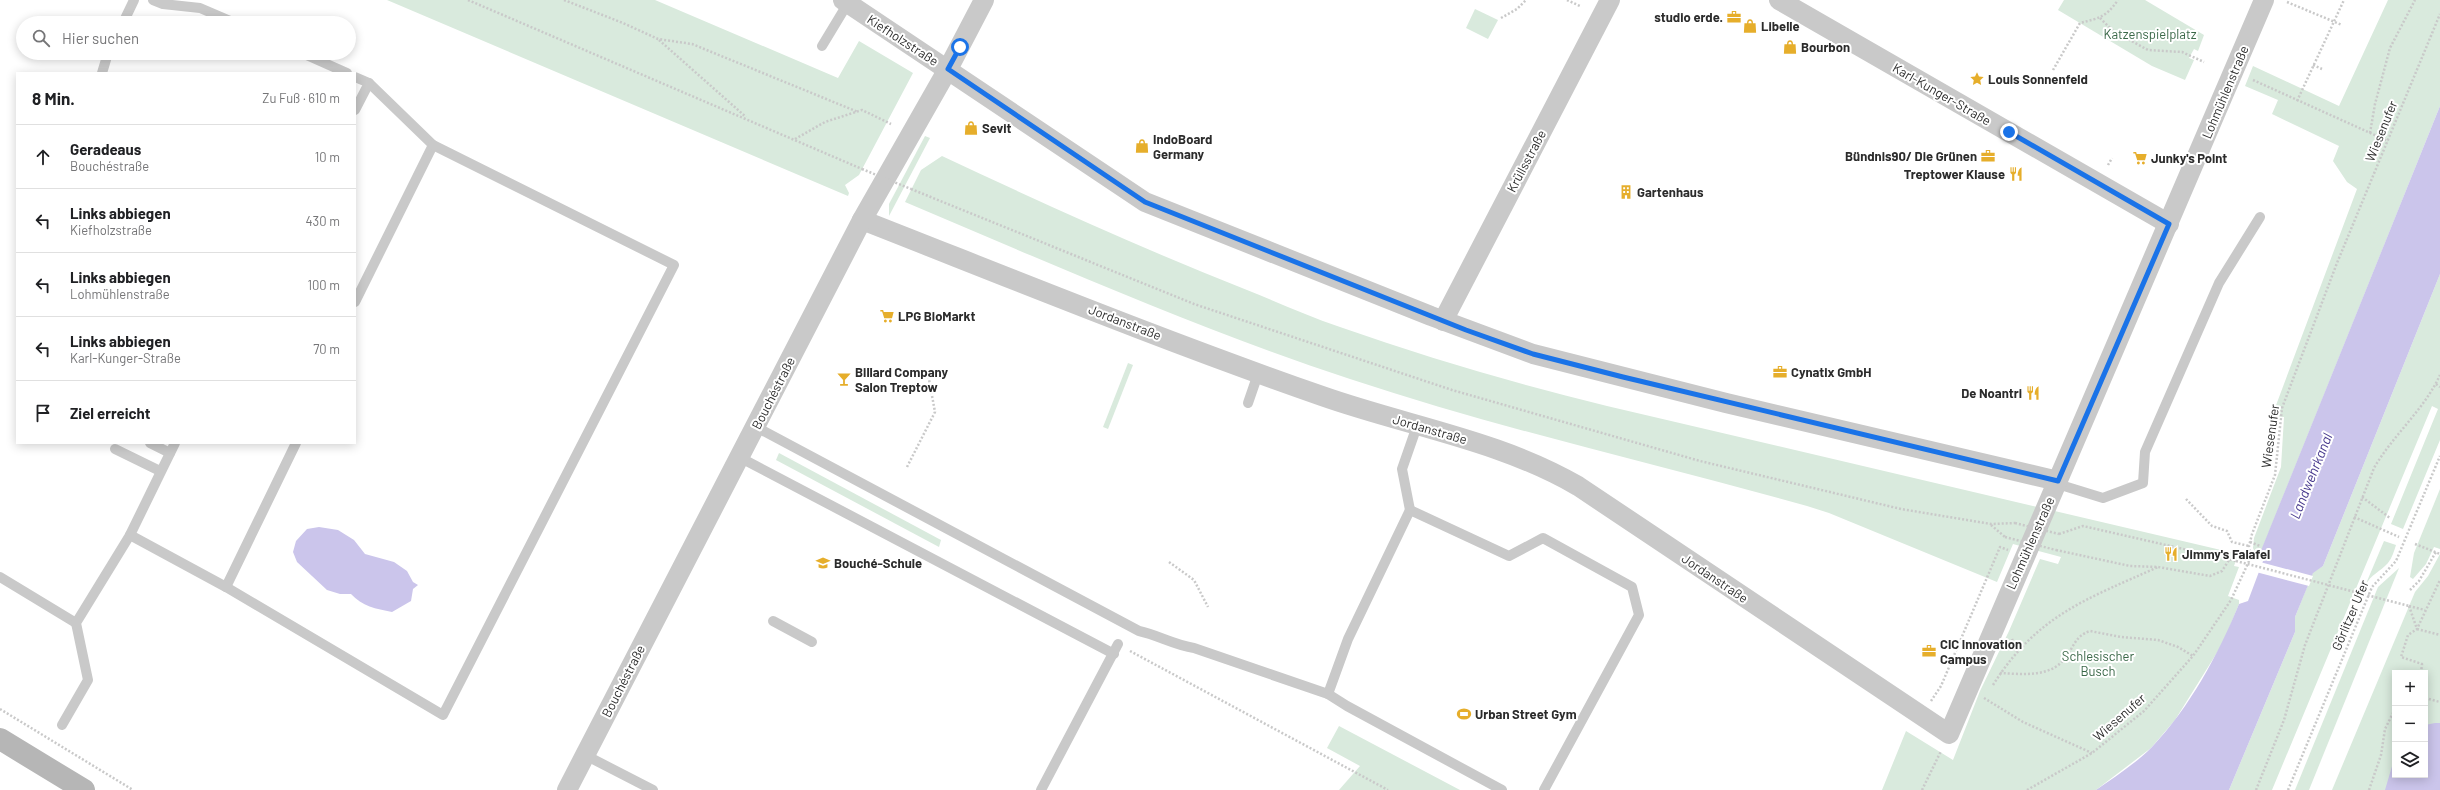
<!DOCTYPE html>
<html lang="de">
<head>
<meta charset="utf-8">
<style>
  :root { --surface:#fff; --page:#f2f2f2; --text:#202124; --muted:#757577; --line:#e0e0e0 }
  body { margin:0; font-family:Barlow,sans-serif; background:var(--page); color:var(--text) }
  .controls { position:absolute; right:12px; bottom:12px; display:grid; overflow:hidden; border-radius:0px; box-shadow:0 2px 10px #0003 }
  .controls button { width:36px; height:36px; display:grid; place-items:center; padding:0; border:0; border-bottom:1px solid var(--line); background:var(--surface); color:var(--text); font:20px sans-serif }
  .stop { position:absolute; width:12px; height:12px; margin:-9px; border:3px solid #1a73e8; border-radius:50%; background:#fff }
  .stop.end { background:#1a73e8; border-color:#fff; box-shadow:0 1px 4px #0008 }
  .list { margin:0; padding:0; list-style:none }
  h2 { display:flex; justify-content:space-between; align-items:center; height:52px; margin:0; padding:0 16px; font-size:17px }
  h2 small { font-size:13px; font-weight:400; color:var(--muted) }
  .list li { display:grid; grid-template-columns:26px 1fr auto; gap:12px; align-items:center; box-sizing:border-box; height:64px; padding:0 16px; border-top:1px solid var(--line) }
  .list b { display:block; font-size:15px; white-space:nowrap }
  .list p { margin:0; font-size:13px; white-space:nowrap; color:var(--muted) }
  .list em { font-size:13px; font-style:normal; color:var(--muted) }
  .icon { flex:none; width:22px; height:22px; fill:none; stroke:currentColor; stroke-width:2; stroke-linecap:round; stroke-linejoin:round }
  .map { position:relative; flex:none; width:2440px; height:790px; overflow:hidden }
  .search { position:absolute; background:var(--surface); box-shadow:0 2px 10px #0003; left:16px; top:16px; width:340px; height:44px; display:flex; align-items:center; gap:10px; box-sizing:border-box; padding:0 14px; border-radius:22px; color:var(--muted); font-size:15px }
  .panel { position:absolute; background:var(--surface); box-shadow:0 2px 10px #0003; left:16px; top:72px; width:340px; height:372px; border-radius:0px }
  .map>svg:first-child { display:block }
  .green { fill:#d9eadd; fill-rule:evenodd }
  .water { fill:#cbc5eb }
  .pier { fill:#fff }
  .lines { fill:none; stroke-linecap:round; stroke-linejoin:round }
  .path { stroke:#c9c9c9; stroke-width:2.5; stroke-dasharray:2 2; stroke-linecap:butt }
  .service { stroke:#c9c9c9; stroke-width:10 }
  .minor { stroke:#c9c9c9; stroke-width:20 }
  .secondary { stroke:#b6b6b6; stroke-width:22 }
  .path-bridge { stroke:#c9c9c9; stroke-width:2.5; stroke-dasharray:2 2; stroke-linecap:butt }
  .route { stroke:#1a73e8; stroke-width:5 }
  .labels { text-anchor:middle; stroke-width:4; stroke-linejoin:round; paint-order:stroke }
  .poi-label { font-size:13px; font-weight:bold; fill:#2c2c2c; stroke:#fff; text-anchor:start }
  .park-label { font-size:13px; fill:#3a6848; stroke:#fff }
  .street-label { font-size:13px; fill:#2c2c2c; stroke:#fff }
  .water-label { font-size:14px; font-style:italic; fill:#483a8e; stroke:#fff }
</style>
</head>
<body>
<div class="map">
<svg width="2440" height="790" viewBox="0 0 2440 790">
  <rect width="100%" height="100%" fill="#fff"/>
  <g class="green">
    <path d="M387,0H655L838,78L859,41L913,73L859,175L845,185L849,193L848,196Z"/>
    <path d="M2064,0H2145L2204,35L2198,51L2194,49L2189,58L2194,60L2185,80L2152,66L2058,10Z"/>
    <path d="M2388,0H2440V106L2258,559L2253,548L2254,538L2281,467L2284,417L2272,416L2357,189L2347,182L2333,161L2339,146L2272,114L2278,100L2245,86L2253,66L2339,106Z"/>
    <path d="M1475,9L1498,20L1488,39L1466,28Z"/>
    <path d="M925,136L930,138L889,216V204Z"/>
    <path d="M942,156C1042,203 1143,249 1247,290C1277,302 1308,316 1340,327C1428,358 1517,384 1607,406L2238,554L2234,566L2239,567L2228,596L2239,600V604L2223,643L2175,720L2151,748L2096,790H1882L1906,731L1953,760L1980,691L2009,631L2040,559L2058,564L2061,557L2013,544L1997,582L1829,513L1807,506C1654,463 1500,429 1350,379C1198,329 1052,264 905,202L921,170Z"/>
    <path d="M2440,274V440L2403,529L2391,524L2438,409L2432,406L2272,790H2229L2295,632V617L2313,572L2323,566Z"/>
    <path d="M1128,363L1133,365L1108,429L1103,427Z"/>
    <path d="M779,453L941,540L939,547L776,460Z"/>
    <path d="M2440,489V549L2434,547L2426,564L2413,579L2410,577L2414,553Z"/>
    <path d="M2384,541L2396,545C2394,551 2392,558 2388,563C2380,572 2371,574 2365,586Z"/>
    <path d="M2440,554V790H2332L2415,592L2428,576ZM2395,673H2425V775H2395Z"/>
    <path d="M2399,568L2309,790H2295L2378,587Z"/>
    <path d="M1339,726L1460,790H1339L1360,766L1327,748Z"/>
  </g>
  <g class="water">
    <path d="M2440,106V274L2323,566L2313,573L2295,617V632L2229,790H2096C2115,777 2136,763 2152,747C2190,707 2218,655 2239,604L2248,601L2263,561L2258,559L2262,548Z"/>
    <path d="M319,527L338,530L354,540L365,554L394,562L407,571L413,582L418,585L413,589L411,601L392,612C376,609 362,606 351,594H340L327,590L297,562L293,552L296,541L307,529Z"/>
    <path d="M2435,723H2440V790H2385L2395,756V775H2425V725Z"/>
  </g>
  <path class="pier" d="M2260,562L2313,576L2309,586L2256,572Z"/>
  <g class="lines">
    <g class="path">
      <path d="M468,0L862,169"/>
      <path d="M564,0L623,23L658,39L692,44L858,112"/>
      <path d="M1567,0L1580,6"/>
      <path d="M2287,2L2342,25"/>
      <path d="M1501,18L1517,9L1526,0"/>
      <path d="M2100,18L2113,31L2148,50L2182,52L2204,62"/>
      <path d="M659,40L746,117"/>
      <path d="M2313,65L2322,69"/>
      <path d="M2053,70L2080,23C2100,18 2106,17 2118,0"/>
      <path d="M2253,80L2388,141"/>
      <path d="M2297,101L2344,0"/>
      <path d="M2370,133L2375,104L2390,48L2415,0"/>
      <path d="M795,139L825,122L862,110L891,124"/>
      <path d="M2108,165L2112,158"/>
      <path d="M911,189L1194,304L1452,390L1700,461L1901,509L1991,524L2015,523"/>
      <path d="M2436,384L2440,387"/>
      <path d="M907,467L935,412L928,374"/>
      <path d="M2362,497L2390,518"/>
      <path d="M2186,499L2212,526L2227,531L2232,542L2249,546"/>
      <path d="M2354,517L2399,537"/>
      <path d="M1991,525L2005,537"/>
      <path d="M2059,534L2083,526L2236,561"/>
      <path d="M2250,542L2260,546"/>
      <path d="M2415,544L2440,554"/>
      <path d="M2056,550L2130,566L2158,567L2210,576L2222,571L2229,560"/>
      <path d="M1169,562L1194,580L1208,607"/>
      <path d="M2410,590L2419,581L2436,552"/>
      <path d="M2409,606L2417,629"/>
      <path d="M2409,606L2425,610"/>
      <path d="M2417,629L2440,635"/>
      <path d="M2012,639L2016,651"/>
      <path d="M1130,651L1388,790"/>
      <path d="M2000,673C2021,674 2051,678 2065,658C2074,647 2075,636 2090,631L2121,637L2158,640L2178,647L2193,656"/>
      <path d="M2421,673L2422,664L2401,657L2408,635L2417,629L2440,580"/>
      <path d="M1993,685C2037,615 2087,599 2158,567"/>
      <path d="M1984,698L2023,722L2092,753"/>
      <path d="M2425,698L2440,702"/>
      <path d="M1931,701L1941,686L2000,547L2008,550"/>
      <path d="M0,709L133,790"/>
      <path d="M1922,790L1941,751"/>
      <path d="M2027,790L2092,753L2144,711L2193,656L2231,600L2250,559L2249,546L2252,534L2275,475L2282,408L2337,263L2440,14"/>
      <path d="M2256,790L2284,720L2305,645L2374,468C2393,435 2424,410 2440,375"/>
      <path d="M2288,790L2372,587L2396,561L2440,456"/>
      <path d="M2369,790L2381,755L2385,729L2395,709"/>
    </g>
    <g class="service">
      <path d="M153,0L163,4L200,8L235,23"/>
      <path d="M123,23L134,0"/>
      <path d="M822,46L848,3"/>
      <path d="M302,53L347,73"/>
      <path d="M102,73L108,53"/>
      <path d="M355,77L369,83L433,145L355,302"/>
      <path d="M355,110L369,83"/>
      <path d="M1248,403L1258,374"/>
      <path d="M756,427L1139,631C1158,635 1174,645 1194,648L1328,694L1348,639L1410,510L1509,556L1543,538L1632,587L1639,615L1544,790"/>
      <path d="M150,443L170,453"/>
      <path d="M115,449L160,471"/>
      <path d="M739,457L1114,654"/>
      <path d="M2058,481L2064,486L2103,498L2143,483L2145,452L2219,283L2260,217"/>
      <path d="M1410,510L1402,469L1417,426"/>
      <path d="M130,535L226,587L296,443"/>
      <path d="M0,577L76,623"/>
      <path d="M226,587L443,715L674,265L433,145"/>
      <path d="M773,621L812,642"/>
      <path d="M1328,694L1347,706L1502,790"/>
      <path d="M62,725L88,680L76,623L130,535L175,443"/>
      <path d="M585,755L653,790"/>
      <path d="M1041,790L1118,644"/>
    </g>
    <g class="minor">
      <path d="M843,0L1145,202L1431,316L1533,354L1726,403L2058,481"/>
      <path d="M1779,0L2169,224"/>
      <path d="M862,220C1015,280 1167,342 1322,396C1407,426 1499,440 1578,486L1949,734L2264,0"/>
      <path d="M1443,321L1610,0"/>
      <path d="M567,790L862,220L948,69L984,0"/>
    </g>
    <path class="secondary" d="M0,739L84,790"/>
    <g class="path-bridge">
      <path d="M862,169L911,189"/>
      <path d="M2015,523L2059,534"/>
      <path d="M2005,537L2056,550"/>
      <path d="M2236,561L2409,606"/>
    </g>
  </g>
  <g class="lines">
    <path class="route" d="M960,47L948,69L1145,202L1466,330L1533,354L1623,377L2058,481L2169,224L2009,132"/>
  </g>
  <defs>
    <symbol id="office-bare" viewBox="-9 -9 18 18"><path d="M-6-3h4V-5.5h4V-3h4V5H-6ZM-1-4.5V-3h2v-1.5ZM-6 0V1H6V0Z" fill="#e6ae2b" stroke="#fff" stroke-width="2.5" paint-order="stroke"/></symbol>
    <symbol id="shop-bare" viewBox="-9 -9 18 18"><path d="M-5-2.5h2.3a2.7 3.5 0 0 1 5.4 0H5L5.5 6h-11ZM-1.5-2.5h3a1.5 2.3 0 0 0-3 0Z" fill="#e6ae2b" stroke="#fff" stroke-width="2.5" paint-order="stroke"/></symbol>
    <symbol id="sight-bare" viewBox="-9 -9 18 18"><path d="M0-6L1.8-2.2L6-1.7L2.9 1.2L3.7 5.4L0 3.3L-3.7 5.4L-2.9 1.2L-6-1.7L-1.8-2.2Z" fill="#e6ae2b" stroke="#fff" stroke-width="2.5" paint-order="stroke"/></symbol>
    <symbol id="supermarket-bare" viewBox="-9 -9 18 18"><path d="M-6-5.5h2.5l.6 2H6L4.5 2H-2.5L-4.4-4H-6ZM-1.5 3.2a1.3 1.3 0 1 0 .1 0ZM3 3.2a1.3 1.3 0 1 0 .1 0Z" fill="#e6ae2b" stroke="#fff" stroke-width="2.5" paint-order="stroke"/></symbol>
    <symbol id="restaurant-bare" viewBox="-9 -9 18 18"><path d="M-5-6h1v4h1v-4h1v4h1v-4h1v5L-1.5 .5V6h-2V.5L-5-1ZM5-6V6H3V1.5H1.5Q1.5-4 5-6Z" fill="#e6ae2b" stroke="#fff" stroke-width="2.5" paint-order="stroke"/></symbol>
    <symbol id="building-bare" viewBox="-9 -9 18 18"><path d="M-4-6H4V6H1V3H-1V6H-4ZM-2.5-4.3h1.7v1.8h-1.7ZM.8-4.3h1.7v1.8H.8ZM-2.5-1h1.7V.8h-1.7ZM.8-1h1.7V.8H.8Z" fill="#e6ae2b" stroke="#fff" stroke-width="2.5" paint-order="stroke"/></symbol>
    <symbol id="bar-bare" viewBox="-9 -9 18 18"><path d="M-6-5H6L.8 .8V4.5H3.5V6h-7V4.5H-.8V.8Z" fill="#e6ae2b" stroke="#fff" stroke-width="2.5" paint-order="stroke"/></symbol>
    <symbol id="school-bare" viewBox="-9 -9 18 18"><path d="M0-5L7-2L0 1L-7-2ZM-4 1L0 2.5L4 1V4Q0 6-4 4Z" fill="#e6ae2b" stroke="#fff" stroke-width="2.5" paint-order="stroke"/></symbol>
    <symbol id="stadium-bare" viewBox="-9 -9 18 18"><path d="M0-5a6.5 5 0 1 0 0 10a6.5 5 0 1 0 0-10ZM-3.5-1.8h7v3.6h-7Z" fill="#e6ae2b" stroke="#fff" stroke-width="2.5" paint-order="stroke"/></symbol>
  </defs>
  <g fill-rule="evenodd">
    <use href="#office-bare" x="1724" y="7" width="20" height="20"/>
    <use href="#shop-bare" x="1740" y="16" width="20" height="20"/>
    <use href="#shop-bare" x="1780" y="37" width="20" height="20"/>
    <use href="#sight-bare" x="1967" y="69" width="20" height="20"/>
    <use href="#shop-bare" x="961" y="118" width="20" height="20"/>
    <use href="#shop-bare" x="1132" y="136" width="20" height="20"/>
    <use href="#office-bare" x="1978" y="146" width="20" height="20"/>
    <use href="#supermarket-bare" x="2130" y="148" width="20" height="20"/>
    <use href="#restaurant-bare" x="2006" y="164" width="20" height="20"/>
    <use href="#building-bare" x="1616" y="182" width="20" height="20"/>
    <use href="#supermarket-bare" x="877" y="306" width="20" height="20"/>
    <use href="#office-bare" x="1770" y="362" width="20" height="20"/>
    <use href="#bar-bare" x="834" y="369" width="20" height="20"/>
    <use href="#restaurant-bare" x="2023" y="383" width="20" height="20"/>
    <use href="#restaurant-bare" x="2161" y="544" width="20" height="20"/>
    <use href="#school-bare" x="813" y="553" width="20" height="20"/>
    <use href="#office-bare" x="1919" y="641" width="20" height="20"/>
    <use href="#stadium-bare" x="1454" y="704" width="20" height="20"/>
  </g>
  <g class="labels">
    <g class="poi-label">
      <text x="1723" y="22" text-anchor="end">studio erde.</text>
      <text x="1761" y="31">Libelle</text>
      <text x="1801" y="52">Bourbon</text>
      <text x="1988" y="84">Louis Sonnenfeld</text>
      <text x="982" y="133">Sevit</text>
      <text x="1153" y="144">IndoBoard<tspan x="1153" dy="15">Germany</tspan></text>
      <text x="1977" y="161" text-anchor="end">Bündnis90/ Die Grünen</text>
      <text x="2151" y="163">Junky's Point</text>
      <text x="2005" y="179" text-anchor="end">Treptower Klause</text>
      <text x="1637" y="197">Gartenhaus</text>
      <text x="898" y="321">LPG BioMarkt</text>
      <text x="855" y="377">Billard Company<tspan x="855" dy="15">Salon Treptow</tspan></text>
      <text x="1791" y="377">Cynatix GmbH</text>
      <text x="2022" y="398" text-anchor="end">De Noantri</text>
      <text x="2182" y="559">Jimmy's Falafel</text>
      <text x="834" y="568">Bouché-Schule</text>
      <text x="1940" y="649">CIC Innovation<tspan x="1940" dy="15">Campus</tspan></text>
      <text x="1475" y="719">Urban Street Gym</text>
    </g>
    <g class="park-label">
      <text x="2150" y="39">Katzenspielplatz</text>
      <text x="2098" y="661">Schlesischer<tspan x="2098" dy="15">Busch</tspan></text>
    </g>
    <g class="street-label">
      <text transform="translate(903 40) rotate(33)" y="5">Kiefholzstraße</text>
      <text transform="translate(2225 92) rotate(-67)" y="5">Lohmühlenstraße</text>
      <text transform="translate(1942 94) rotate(30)" y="5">Karl-Kunger-Straße</text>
      <text transform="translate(2381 131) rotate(-68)" y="5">Wiesenufer</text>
      <text transform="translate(1526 161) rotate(-62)" y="5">Krüllsstraße</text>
      <text transform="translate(1125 322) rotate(21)" y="5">Jordanstraße</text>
      <text transform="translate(773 393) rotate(-63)" y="5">Bouchéstraße</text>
      <text transform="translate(1430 429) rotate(16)" y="5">Jordanstraße</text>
      <text transform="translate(2270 436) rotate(-82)" y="5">Wiesenufer</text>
      <text transform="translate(2030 543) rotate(-66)" y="5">Lohmühlenstraße</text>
      <text transform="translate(1715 578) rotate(34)" y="5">Jordanstraße</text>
      <text transform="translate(2350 615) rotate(-67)" y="5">Görlitzer Ufer</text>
      <text transform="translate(623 681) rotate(-63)" y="5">Bouchéstraße</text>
      <text transform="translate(2119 717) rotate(-41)" y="5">Wiesenufer</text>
    </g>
    <g class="water-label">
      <text transform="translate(2311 476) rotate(-68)" y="5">Landwehrkanal</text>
    </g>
  </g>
</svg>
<div class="controls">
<button>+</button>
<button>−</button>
<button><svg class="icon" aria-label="layers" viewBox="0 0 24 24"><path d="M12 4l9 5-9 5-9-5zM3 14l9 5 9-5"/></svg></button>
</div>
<div class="stop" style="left:960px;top:47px"></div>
<div class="stop end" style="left:2009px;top:132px"></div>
<div class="search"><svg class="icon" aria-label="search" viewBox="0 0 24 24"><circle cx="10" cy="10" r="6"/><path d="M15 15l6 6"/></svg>Hier suchen</div>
<section class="panel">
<h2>8 Min.<small>Zu Fuß · 610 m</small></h2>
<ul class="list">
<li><svg class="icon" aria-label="ahead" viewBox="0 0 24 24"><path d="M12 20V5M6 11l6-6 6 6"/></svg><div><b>Geradeaus</b><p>Bouchéstraße</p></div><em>10 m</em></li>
<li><svg class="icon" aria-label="left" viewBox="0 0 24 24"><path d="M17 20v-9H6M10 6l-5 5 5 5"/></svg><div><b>Links abbiegen</b><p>Kiefholzstraße</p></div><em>430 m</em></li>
<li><svg class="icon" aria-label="left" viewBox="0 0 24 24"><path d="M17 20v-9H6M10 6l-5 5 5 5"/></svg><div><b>Links abbiegen</b><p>Lohmühlenstraße</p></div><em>100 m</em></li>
<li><svg class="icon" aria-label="left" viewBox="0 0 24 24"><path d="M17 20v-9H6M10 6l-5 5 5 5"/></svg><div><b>Links abbiegen</b><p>Karl-Kunger-Straße</p></div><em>70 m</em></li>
<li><svg class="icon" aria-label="arrive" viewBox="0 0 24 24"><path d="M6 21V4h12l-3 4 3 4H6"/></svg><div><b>Ziel erreicht</b></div></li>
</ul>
</section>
</div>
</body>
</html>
